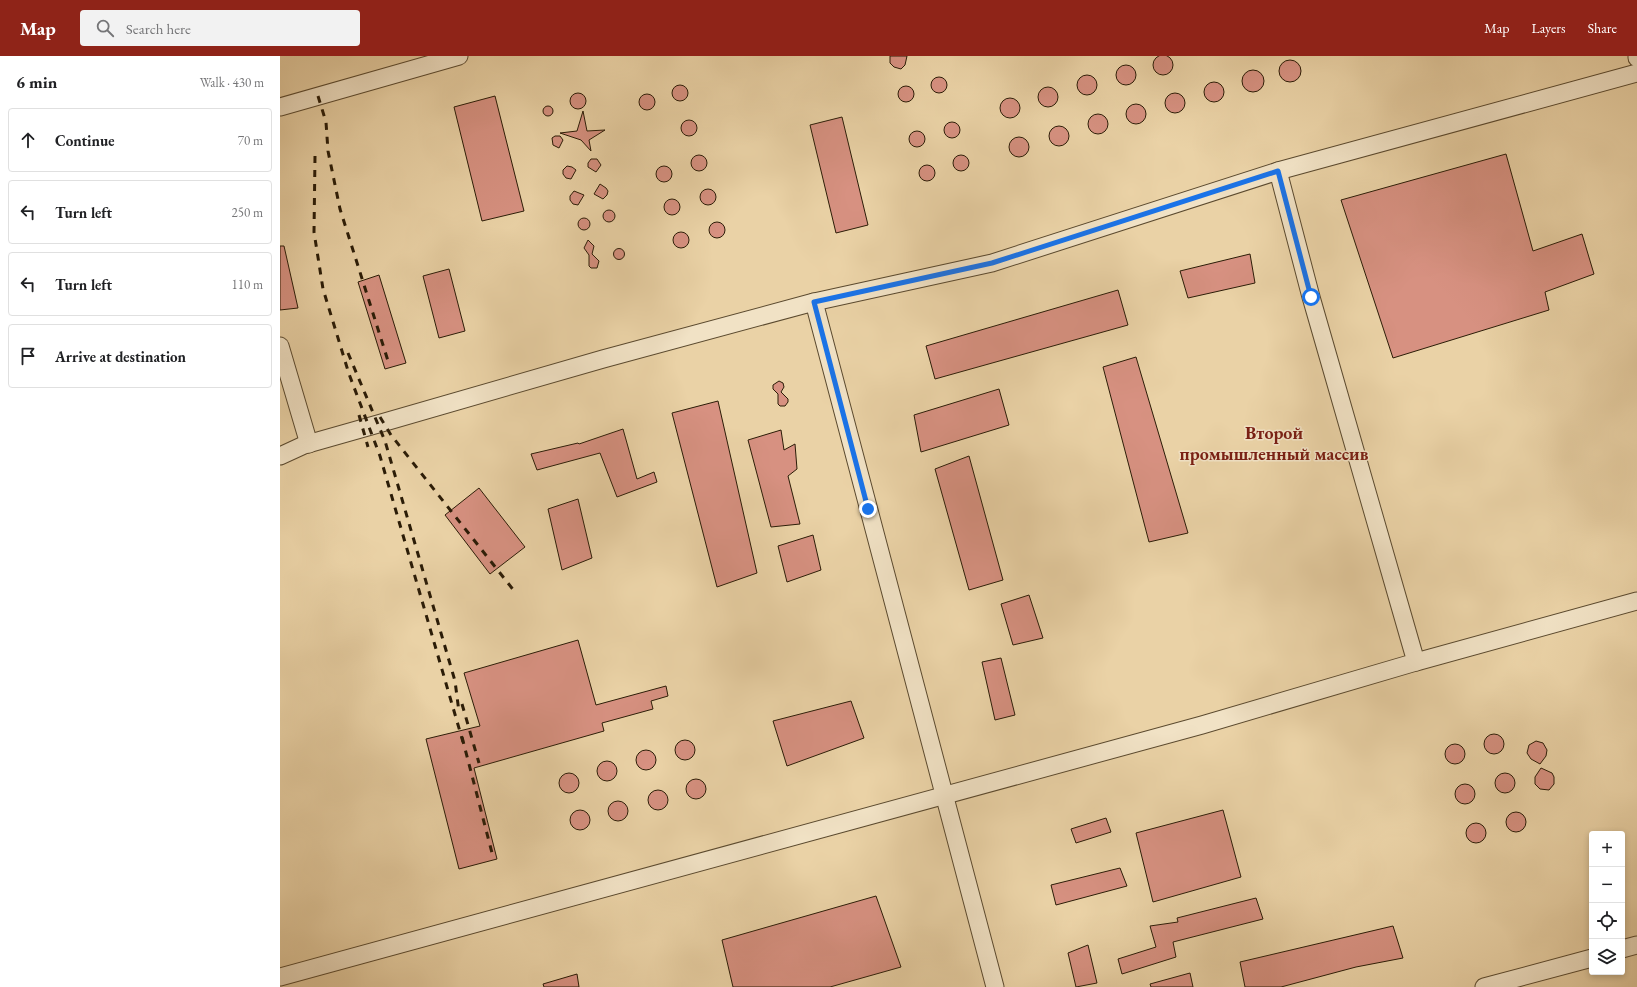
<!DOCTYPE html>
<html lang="en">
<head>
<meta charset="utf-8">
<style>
  :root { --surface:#fff; --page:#f2f2f2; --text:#202124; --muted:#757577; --line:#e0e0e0; --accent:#8f2418 }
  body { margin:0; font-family:"EB Garamond",serif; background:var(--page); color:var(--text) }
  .controls { position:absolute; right:12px; bottom:12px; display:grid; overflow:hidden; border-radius:4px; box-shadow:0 2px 6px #0003 }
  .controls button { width:36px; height:36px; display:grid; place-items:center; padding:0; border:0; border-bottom:1px solid var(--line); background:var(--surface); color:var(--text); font:20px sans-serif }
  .stop { position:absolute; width:12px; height:12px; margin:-9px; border:3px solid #1a73e8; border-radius:50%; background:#fff }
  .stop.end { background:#1a73e8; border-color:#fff; box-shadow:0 1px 4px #0008 }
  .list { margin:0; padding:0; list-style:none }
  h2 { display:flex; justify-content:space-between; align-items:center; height:52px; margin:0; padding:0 16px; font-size:17px }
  h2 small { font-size:13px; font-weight:400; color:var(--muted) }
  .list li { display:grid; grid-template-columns:26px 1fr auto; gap:12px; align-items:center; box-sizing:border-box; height:64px; margin:0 8px 8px; padding:0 8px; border:1px solid var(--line); border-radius:4px }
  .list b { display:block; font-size:15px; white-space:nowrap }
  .list em { font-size:13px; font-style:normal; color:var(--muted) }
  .icon { flex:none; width:22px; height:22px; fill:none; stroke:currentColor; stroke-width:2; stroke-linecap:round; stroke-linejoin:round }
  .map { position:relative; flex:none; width:1357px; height:931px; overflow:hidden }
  header { display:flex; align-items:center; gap:24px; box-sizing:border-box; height:56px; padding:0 20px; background:var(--accent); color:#fff }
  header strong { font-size:19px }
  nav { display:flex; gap:22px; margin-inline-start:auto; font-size:14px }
  .search { width:280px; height:36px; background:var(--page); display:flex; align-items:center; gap:10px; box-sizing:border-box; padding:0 14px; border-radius:4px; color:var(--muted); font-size:15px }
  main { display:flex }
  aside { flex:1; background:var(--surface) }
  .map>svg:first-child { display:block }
  .building { fill:#d79181; stroke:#2b1c07 }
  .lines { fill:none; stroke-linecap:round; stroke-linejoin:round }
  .minor-casing { stroke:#5b4a2f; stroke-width:19 }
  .minor { stroke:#f1e2c5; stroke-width:17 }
  .rail { stroke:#2b1c07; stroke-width:3; stroke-dasharray:7 7; stroke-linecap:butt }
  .route { stroke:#1a73e8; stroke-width:5 }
  .labels { text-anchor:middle; stroke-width:3; stroke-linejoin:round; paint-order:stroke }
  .district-label { font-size:18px; font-weight:bold; fill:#7a1f14; stroke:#f1e2c5 }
</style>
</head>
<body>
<header>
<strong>Map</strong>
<div class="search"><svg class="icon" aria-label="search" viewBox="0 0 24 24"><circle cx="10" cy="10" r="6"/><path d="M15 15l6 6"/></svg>Search here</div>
<nav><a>Map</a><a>Layers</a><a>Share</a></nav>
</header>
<main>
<aside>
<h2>6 min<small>Walk · 430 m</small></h2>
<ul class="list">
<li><svg class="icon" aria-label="ahead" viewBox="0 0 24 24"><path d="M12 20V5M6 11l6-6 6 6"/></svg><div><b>Continue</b></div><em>70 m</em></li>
<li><svg class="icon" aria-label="left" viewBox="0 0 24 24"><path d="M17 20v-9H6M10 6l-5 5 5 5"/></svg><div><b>Turn left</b></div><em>250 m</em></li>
<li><svg class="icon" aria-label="left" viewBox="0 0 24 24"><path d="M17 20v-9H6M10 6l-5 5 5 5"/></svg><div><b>Turn left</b></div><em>110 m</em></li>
<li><svg class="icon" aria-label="arrive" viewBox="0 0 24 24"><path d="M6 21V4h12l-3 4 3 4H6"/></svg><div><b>Arrive at destination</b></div></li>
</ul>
</aside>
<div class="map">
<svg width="1357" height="931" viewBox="0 0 1357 931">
  <rect width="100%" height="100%" fill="#ead2a6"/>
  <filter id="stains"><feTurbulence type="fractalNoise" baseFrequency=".005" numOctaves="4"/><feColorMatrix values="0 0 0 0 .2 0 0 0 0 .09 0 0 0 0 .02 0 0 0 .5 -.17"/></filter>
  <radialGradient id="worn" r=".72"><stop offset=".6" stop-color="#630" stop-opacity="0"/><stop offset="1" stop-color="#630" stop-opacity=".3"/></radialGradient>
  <g class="building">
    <circle cx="883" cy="9" r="10"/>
    <path d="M610,0H627L625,9L621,13L614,11L610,7Z"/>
    <circle cx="1010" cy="15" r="11"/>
    <circle cx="846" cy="19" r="10"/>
    <circle cx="973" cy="25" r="11"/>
    <circle cx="807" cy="29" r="10"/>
    <circle cx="659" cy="29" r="8"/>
    <circle cx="934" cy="36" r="10"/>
    <circle cx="400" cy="37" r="8"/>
    <circle cx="626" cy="38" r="8"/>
    <circle cx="768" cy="41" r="10"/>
    <circle cx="298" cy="45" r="8"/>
    <circle cx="895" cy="47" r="10"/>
    <circle cx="367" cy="46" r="8"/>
    <path d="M215,40L244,155L202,165L174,51Z"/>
    <circle cx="730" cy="52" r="10"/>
    <circle cx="856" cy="58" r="10"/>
    <circle cx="268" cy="55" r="5"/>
    <path d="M303,55L307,75L325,74L309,84L311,95L301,84L280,77L297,75Z"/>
    <circle cx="818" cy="68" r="10"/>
    <path d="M562,61L588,169L556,177L530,69Z"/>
    <circle cx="409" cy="72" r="8"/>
    <circle cx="672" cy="74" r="8"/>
    <circle cx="779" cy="80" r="10"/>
    <circle cx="637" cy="83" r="8"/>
    <path d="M275,80H280L283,84L279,92L273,89L272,82Z"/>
    <circle cx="739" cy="91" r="10"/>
    <path d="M1226,98L1253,195L1302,178L1314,218L1265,236L1269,254L1113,302L1061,144Z"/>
    <circle cx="419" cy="107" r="8"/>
    <circle cx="681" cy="107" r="8"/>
    <path d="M311,103H317L321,109L316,116L308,111V107Z"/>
    <circle cx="647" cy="117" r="8"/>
    <circle cx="384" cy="118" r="8"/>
    <path d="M287,110L292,111L296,114L291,123L286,122L283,118V114Z"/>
    <path d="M320,128L326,132L328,135L327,139L323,143L314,138Z"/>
    <circle cx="428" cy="141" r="8"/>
    <path d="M294,135L304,139L298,149L293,148L290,144V140Z"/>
    <circle cx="392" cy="151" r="8"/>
    <circle cx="329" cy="160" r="6"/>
    <circle cx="304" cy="168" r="6"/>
    <circle cx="437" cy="174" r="8"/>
    <circle cx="401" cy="184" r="8"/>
    <path d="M308,184L314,190L312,198L319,205L317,212H311L309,210V199L304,192Z"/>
    <path d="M0,190H4L18,252L0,254Z"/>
    <circle cx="339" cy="198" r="5.5"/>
    <path d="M970,198L975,227L908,242L900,215Z"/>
    <path d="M169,213L185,275L159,282L143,220Z"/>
    <path d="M99,219L126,307L105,313L78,226Z"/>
    <path d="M838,234L848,269L655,323L646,290Z"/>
    <path d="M856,301L908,477L869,486L823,311Z"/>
    <path d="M499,325L503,327L504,331L501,336L508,343V346L505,350H500L498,348V338L493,333V329Z"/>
    <path d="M719,333L729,369L641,396L634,359Z"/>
    <path d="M438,345L477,517L437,531L392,357Z"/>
    <path d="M343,373L357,423L374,416L377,426L337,441L320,397L257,414L251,398L298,387L299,388Z"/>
    <path d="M501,374L504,394L515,388L517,413L508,420L520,468L491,471L468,384Z"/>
    <path d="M689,400L723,524L689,534L655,413Z"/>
    <path d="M199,432L245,491L210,518L165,459Z"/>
    <path d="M298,443L312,502L282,514L268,453Z"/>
    <path d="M533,479L541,514L507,526L498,490Z"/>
    <path d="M749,539L763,582L733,589L721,548Z"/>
    <path d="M298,584L316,649L386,630L388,640L371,645L373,653L322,667L324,675L194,712L217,803L179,813L146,683L200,670L184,617Z"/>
    <path d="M721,602L735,659L715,664L702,606Z"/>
    <path d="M571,645L584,682L507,710L493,665Z"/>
    <circle cx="1214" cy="688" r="10"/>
    <circle cx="405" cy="694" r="10"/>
    <path d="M1256,685L1263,687L1267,694L1266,700L1260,708L1251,703L1247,697L1249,689Z"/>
    <circle cx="1175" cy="698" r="10"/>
    <circle cx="366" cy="704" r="10"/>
    <circle cx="327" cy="715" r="10"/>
    <path d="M1261,712L1272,717L1274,721V728L1269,734L1260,733L1255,728V721Z"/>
    <circle cx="289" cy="727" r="10"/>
    <circle cx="1225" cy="727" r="10"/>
    <circle cx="416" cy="733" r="10"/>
    <circle cx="1185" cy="738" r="10"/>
    <circle cx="378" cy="744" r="10"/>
    <circle cx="338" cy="755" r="10"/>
    <circle cx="300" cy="764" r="10"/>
    <path d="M943,754L961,821L873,846L856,777Z"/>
    <circle cx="1236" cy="766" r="10"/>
    <path d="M826,762L831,776L796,787L791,773Z"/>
    <circle cx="1196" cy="777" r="10"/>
    <path d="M840,812L847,830L776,849L771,829Z"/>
    <path d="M596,840L621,911L550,931H453L442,884Z"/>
    <path d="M976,842L983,863L893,886L896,901L842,918L838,903L876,891L870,870L898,866L897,862Z"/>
    <path d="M1113,870L1123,902L1076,911L1001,931H965L960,906Z"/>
    <path d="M808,889L817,927L796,931L788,897Z"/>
    <path d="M910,917L913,931H871L870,928Z"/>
    <path d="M297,918L299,931H264L263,928Z"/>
  </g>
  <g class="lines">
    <defs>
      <g id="minor">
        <path d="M1357,0V2"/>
        <path d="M0,51L179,0"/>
        <path d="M534,246L715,931"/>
        <path d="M0,290L29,388"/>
        <path d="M0,400L24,389L98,368L323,303L534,246L712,207L998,115L1357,17"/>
        <path d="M1136,606L1357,545"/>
        <path d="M1342,893L1357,889"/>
        <path d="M0,921L922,669L1136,606L1031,241L998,115"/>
        <path d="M1204,931L1312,902"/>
      </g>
    </defs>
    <use href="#minor" class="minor-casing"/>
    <use href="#minor" class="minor"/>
    <g class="rail">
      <path d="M38,40L46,66L48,95L60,153L109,308"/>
      <path d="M35,100L34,176L43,233L69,318L100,400L183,686"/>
      <path d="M68,297L105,385L175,625L179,656"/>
      <path d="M79,359L88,391"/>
      <path d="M100,361L111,379L235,536"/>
      <path d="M182,648L199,707"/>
      <path d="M182,681L212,797"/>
    </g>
  </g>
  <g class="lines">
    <path class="route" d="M588,453L534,246L712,207L998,115L1031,241"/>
  </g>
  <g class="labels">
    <g class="district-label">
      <text x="994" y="383">Второй<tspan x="994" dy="21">промышленный массив</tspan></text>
    </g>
  </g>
  <rect width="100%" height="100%" filter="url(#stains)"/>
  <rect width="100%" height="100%" fill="url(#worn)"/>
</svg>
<div class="controls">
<button>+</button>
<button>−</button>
<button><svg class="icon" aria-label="locate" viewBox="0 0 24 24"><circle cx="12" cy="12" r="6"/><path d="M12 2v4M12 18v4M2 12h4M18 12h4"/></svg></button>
<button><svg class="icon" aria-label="layers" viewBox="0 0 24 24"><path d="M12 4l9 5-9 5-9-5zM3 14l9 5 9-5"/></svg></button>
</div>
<div class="stop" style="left:1031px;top:241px"></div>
<div class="stop end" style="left:588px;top:453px"></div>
</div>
</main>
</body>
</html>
